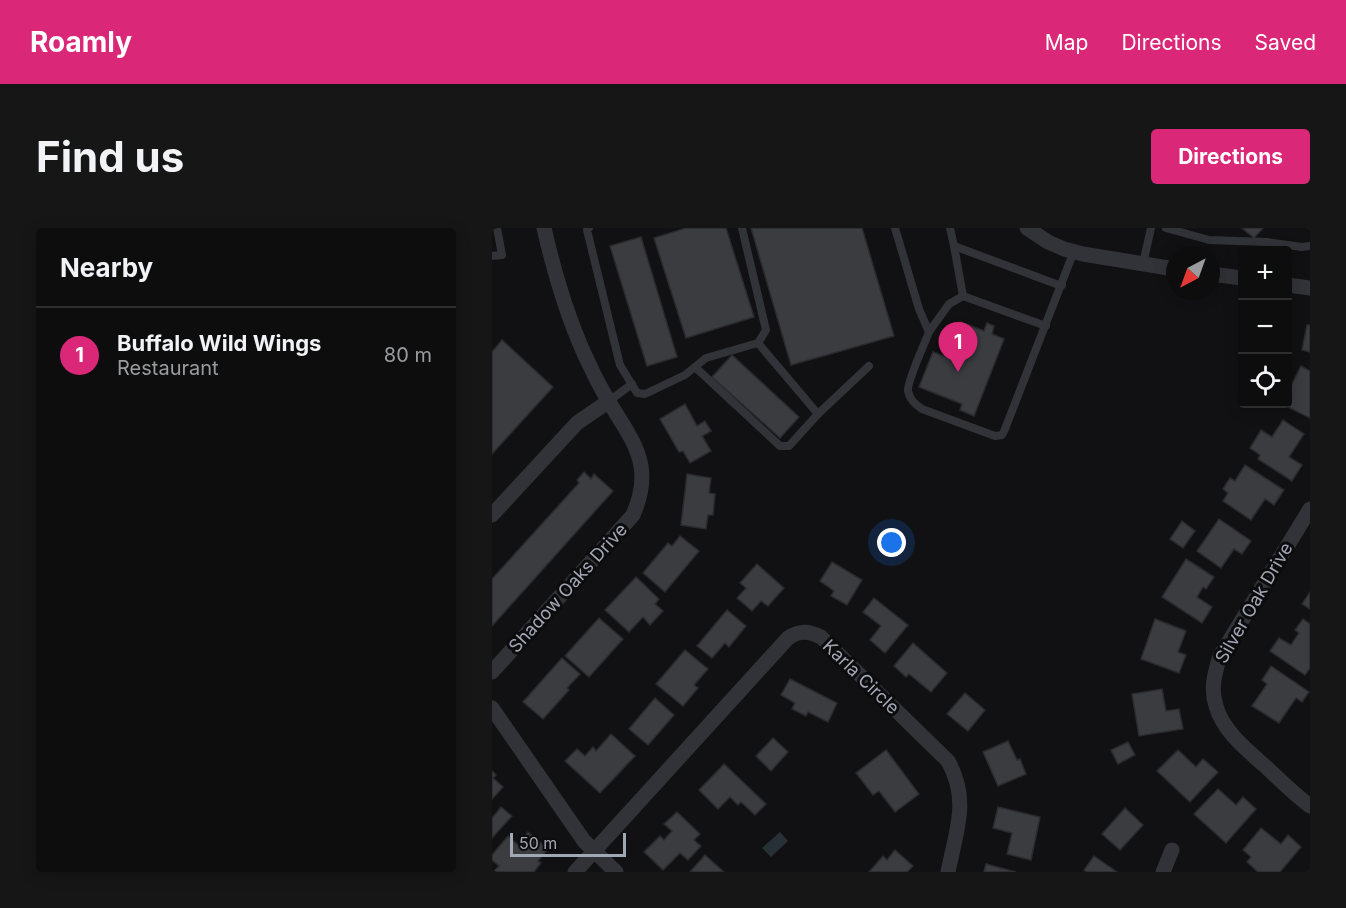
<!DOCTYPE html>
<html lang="en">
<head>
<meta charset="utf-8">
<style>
  :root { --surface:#0d0d0e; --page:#161617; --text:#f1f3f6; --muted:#9a9c9e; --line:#2d2d2e; --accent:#db2777 }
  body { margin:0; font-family:Inter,sans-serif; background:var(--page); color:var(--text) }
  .controls { position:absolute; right:18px; top:18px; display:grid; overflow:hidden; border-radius:6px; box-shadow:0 3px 15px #0003 }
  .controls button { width:54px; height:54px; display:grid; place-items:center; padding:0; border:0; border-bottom:2px solid var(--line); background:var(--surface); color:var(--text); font:30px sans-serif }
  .compass { position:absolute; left:674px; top:18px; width:54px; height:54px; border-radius:50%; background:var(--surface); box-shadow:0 3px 15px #0003; rotate:221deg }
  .scale { position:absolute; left:18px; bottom:15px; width:116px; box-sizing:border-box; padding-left:6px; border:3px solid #a2a7b4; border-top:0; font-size:16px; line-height:21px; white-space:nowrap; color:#a2a7b4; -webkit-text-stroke:4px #0c0c0e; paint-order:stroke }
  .you { position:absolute; left:400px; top:315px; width:21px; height:21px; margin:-15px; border:4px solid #fff; border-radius:50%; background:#1a73e8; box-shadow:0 0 0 9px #1a73e833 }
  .badge { display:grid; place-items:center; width:39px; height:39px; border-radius:50%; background:var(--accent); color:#fff; font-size:20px; font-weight:700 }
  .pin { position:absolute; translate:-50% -50px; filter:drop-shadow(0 2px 3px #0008) }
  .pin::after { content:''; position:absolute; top:32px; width:21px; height:18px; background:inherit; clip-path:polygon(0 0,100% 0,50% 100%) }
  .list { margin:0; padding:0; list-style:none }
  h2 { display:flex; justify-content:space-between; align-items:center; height:78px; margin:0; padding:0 24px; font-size:26px }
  h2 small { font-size:20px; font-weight:400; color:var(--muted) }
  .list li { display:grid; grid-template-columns:39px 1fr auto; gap:18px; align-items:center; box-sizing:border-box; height:96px; padding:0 24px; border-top:2px solid var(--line) }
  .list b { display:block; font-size:22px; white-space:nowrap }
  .list p { margin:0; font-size:20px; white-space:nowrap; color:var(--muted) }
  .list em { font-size:20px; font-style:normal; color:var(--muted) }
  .icon { flex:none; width:33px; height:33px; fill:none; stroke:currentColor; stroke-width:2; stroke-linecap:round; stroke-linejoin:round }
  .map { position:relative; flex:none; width:818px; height:644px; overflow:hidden; border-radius:6px }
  header { display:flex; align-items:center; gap:36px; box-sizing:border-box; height:84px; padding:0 30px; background:var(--accent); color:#fff }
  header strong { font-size:28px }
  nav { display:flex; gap:33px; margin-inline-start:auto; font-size:21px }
  .intro { display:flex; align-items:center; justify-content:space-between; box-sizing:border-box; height:144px; padding:0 36px }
  h1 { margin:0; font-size:42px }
  .button { padding:15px 27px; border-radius:6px; background:var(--accent); color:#fff; font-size:21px; font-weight:700 }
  main { display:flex; gap:36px; padding:0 36px }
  aside { flex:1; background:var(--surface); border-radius:6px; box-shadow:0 3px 15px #0003 }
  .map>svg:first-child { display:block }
  .water { fill:#273037 }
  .building { fill:#3b3c40; stroke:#2b2b2f; stroke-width:1.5 }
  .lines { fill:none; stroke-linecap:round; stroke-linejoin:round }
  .service { stroke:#323338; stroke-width:8 }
  .minor { stroke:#323338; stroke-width:15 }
  .labels { text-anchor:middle; stroke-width:6; stroke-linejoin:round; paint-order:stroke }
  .street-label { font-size:18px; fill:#a2a7b4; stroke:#0c0c0e }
</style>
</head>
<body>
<header>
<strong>Roamly</strong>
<nav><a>Map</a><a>Directions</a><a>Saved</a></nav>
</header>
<div class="intro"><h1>Find us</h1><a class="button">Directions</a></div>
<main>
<aside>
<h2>Nearby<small></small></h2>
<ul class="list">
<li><span class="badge">1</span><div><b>Buffalo Wild Wings</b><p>Restaurant</p></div><em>80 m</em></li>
</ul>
</aside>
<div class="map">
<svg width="818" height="644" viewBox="0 0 818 644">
  <rect width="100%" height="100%" fill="#111113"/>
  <path class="water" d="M288,604L296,613L279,629L270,620Z"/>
  <g class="building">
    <path d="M194,0H234L262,89L194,110L162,10Z"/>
    <path d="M259,0H370L402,108L299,137Z"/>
    <path d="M750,0H771L762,10Z"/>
    <path d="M149,9L185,129L155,138L118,18Z"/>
    <path d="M469,94L492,103L495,95L502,98L500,106L512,111L482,188L468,182L470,176L427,159L441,124L455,129Z"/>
    <path d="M815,97H818V124L810,122Z"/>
    <path d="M10,112L61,159L0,226V124Z"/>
    <path d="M240,127L307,189L288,210L220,149Z"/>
    <path d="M809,138L818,143V190L790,176H796V164Z"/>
    <path d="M193,176L205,198L213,193L219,203L210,208L219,223L198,235L191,223L187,224L168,191Z"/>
    <path d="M791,192L812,206L797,229L810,237L800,253L766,231L768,227L758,220L769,202L780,209Z"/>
    <path d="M753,237L792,262L782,277L773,271L759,292L731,273L736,265L731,261L738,250L743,253Z"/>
    <path d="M92,244L99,251L102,246L121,263L0,398V351L87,255L85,252Z"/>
    <path d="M195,246L219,250L217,265L223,266L221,287H216L214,301L189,297Z"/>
    <path d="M727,291L759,313L750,326L742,321L729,340L705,323Z"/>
    <path d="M690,293L703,303L691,320L678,311Z"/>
    <path d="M188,308L207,323L173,364L151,345L176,315L180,318Z"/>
    <path d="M694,331L722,349L714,361L711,359L705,369L720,379L710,395L670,369Z"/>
    <path d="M340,334L370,352L355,377L339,368L342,363L328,353Z"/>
    <path d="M265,336L292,360L276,378L269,373L260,383L245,370L254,360L248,355Z"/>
    <path d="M144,349L167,371L163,376L171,383L158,397L151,389L137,404L113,382Z"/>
    <path d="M818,364V381L810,376Z"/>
    <path d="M382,370L416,397L393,425L378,412L389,398L371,384Z"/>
    <path d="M235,382L254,398L237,419L233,415L220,430L205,418Z"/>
    <path d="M107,390L131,411L97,449L73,428Z"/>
    <path d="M663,391L694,403L686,424L694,427L687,445L649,431Z"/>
    <path d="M811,391L818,396V440L813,447L778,423L787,410L799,417L807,405L803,402Z"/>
    <path d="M421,415L455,445L439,464L417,446L414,449L402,438Z"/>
    <path d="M193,422L216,441L202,457L206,460L191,478L164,456Z"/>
    <path d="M70,430L88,446L75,460L77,462L51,491L31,474Z"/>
    <path d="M779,438L817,464L810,474L804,470L787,495L760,478L775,456L770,452Z"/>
    <path d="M298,451L345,475L336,494L316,484L314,488L300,481L303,475L289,467Z"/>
    <path d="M670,461L674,483L687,481L691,501L647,508L640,466Z"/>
    <path d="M473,465L493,482L476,503L455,486Z"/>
    <path d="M163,470L182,487L156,517L137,501Z"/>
    <path d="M119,506L143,528L108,565L73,533L85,521L93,528L101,519L104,523Z"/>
    <path d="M281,510L296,524L279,543L264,528Z"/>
    <path d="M516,513L525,532L528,531L534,546L506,558L491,524Z"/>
    <path d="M636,514L643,527L626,536L619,522Z"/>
    <path d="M394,522L427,566L403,584L387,563L381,567L364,545Z"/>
    <path d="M686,522L704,539L711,531L726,544L698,574L665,543Z"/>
    <path d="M232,536L274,576L263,587L249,574L246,577L238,569L226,581L207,562Z"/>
    <path d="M0,543L4,547L1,550L11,559L0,571Z"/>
    <path d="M726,561L744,577L751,569L764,581L734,615L702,586Z"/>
    <path d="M9,579L20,588L0,610V590Z"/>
    <path d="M506,579L548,589L539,632L515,626L520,605L501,600Z"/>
    <path d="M633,580L651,597L628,622L610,606Z"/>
    <path d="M185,584L208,606L202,612L209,618L196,632L188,625L171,642L152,624L168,608L172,612L180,603L172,596Z"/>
    <path d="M769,600L789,616L796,607L809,619L788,644H766L755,634L759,629L751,622Z"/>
    <path d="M36,604L56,621L46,633L49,635L42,644H1L7,638L0,632V627L16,608L26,617Z"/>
    <path d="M403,622L421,638L415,644H377L391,628L395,632Z"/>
    <path d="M213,627L232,644H198Z"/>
    <path d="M602,628L625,644H595L592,642Z"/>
    <path d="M494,636L524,644H492Z"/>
  </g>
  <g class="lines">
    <g class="service">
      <path d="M97,0L95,2L128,137L145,165L153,166L193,147L214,130L266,115L274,102L250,0"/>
      <path d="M403,0L427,81L437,104C433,115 415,153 416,163C418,172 423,176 430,181L503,208L510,207L513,201L582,23"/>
      <path d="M458,0L462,18L564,56L570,57"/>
      <path d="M674,0L717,12L775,14L810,19L818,18"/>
      <path d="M462,18L471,68"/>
      <path d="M0,28L10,27L5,0"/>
      <path d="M651,36L659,0"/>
      <path d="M437,104L457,76L471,68L554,98"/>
      <path d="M266,115L326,186"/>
      <path d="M203,139L288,218H297L326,186L377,138"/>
      <path d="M117,173L140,156"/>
    </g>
    <g class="minor">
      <path d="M535,0L556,14L572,21L591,26L683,41"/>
      <path d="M719,46L750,50"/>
      <path d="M796,57L818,60"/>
      <path d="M818,281L728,428C723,445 718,460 724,478C731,503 754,521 773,538C788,552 802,566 818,578"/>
      <path d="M0,287L85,195L117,173"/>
      <path d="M0,444L141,287C148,271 152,256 149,238C145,214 128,193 116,172C110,162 104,151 99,140C77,96 63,48 52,0"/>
      <path d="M0,480L92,613L124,644"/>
      <path d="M83,644L296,410C308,402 317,403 329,409L456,533C478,572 464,603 456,644"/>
      <path d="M671,644L680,622"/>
    </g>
  </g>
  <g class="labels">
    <g class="street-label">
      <text transform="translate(76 360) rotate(-48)" y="6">Shadow Oaks Drive</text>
      <text transform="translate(762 375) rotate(-60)" y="6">Silver Oak Drive</text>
      <text transform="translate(369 449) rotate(44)" y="6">Karla Circle</text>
    </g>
  </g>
</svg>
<div class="controls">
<button>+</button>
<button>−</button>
<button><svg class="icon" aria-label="locate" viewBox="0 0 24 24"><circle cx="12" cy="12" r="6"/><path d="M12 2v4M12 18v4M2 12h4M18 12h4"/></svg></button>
</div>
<svg class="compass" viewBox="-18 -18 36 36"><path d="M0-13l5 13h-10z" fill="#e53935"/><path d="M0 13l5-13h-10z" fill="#9a9c9e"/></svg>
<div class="scale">50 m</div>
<div class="you"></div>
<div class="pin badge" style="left:466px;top:144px">1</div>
</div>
</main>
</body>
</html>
